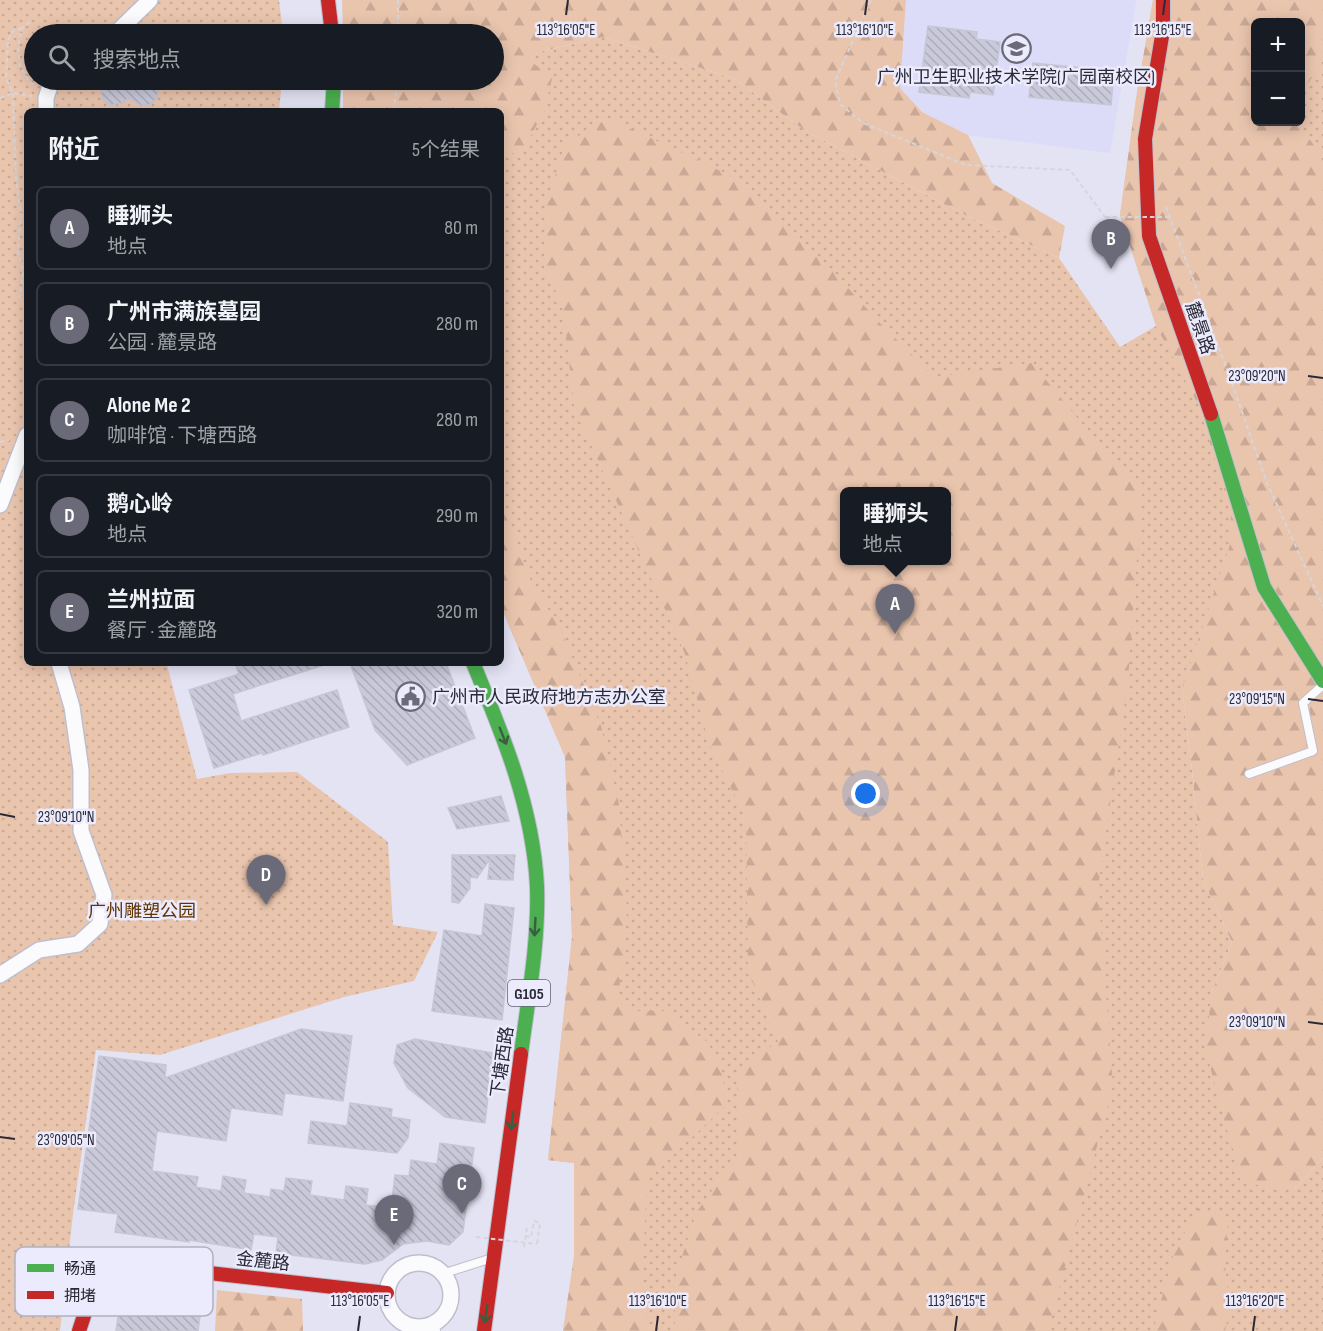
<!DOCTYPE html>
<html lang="zh">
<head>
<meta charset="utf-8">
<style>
  :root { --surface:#171b24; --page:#242831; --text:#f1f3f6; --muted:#9ea1a6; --line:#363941; --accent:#6b6a78 }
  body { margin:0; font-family:"Sofia Sans Condensed","Noto Sans SC",sans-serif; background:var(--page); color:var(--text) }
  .controls { position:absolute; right:18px; top:18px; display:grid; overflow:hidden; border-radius:9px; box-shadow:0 3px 15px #0003 }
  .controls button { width:54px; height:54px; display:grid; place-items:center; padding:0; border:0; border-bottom:2px solid var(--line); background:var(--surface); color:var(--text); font:30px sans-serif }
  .you { position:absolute; left:866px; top:794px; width:21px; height:21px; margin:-15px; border:4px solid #fff; border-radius:50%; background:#1a73e8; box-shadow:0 0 0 9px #1a73e833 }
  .badge { display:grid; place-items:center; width:39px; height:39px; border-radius:50%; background:var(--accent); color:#fff; font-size:20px; font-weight:700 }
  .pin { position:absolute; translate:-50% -50px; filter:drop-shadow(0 2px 3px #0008) }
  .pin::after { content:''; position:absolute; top:32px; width:21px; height:18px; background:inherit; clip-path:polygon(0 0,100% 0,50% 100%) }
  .popup { position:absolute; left:840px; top:487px; width:111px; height:78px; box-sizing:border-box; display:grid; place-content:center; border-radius:9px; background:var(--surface); filter:drop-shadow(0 2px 4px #0005); font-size:20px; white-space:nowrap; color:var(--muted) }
  .popup b { font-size:22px; color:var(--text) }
  .popup::after { content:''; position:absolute; left:50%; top:100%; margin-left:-12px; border:12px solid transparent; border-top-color:var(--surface) }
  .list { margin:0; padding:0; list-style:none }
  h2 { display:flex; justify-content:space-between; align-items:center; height:78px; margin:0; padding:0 24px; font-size:26px }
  h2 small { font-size:20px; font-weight:400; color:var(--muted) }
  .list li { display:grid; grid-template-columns:39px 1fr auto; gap:18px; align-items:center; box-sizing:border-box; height:84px; margin:0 12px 12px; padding:0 12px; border:2px solid var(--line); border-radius:9px }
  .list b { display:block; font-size:22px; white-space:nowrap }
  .list p { margin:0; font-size:20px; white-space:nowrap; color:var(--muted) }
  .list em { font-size:20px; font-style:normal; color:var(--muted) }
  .icon { flex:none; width:33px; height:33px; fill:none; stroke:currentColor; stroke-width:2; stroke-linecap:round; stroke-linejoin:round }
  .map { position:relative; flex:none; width:1323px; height:1331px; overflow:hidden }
  .search { position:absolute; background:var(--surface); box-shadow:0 3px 15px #0003; left:24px; top:24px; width:480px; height:66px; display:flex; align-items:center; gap:15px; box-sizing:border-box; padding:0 21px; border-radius:33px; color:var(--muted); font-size:22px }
  .panel { position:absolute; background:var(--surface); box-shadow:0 3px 15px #0003; left:24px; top:108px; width:480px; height:558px; border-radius:9px }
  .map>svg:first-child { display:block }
  .built { fill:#dcdbf8 }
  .grass { fill:url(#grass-dots); fill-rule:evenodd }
  .forest { fill:url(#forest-firs); fill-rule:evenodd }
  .building { fill:url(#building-back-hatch); stroke:#c6c6d4; stroke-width:1.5 }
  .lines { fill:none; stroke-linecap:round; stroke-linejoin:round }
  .lane-casing { stroke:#bfbfcc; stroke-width:10 }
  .street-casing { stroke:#bfbfcc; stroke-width:18 }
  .fast-casing { stroke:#bfbfcc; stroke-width:16 }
  .jam-casing { stroke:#bfbfcc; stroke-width:16 }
  .path { stroke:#d6d6da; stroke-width:2; stroke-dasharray:4.5 3; stroke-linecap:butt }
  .lane { stroke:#fbfbfd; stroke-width:8 }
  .street { stroke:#fbfbfd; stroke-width:15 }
  .fast { stroke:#4caf50; stroke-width:14 }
  .jam { stroke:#c62828; stroke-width:14 }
  .path-bridge { stroke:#d6d6da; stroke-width:2; stroke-dasharray:4.5 3; stroke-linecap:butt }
  .oneway { stroke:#385f40 }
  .ticks { fill:none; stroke:#2a2935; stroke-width:2 }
  .labels { text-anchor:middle; stroke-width:5; stroke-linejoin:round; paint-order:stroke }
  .shield { fill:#ebebfd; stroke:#646371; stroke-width:1.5 }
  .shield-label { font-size:16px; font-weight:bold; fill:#2a2935 }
  .poi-label { font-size:18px; fill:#2a2935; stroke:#ebebfd }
  .street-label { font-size:18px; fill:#2a2935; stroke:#ebebfd }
  .park-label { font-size:18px; fill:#613301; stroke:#ebebfd }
  .key { fill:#ebebfd; stroke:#b1b1c1; stroke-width:1.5 }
  .key-label { font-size:16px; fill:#2a2935 }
  .ticks-label { font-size:15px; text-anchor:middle; fill:#2a2935; stroke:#ebebfd; stroke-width:5; stroke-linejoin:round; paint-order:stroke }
</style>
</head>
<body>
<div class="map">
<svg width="1323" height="1331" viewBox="0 0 1323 1331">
  <defs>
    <pattern id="grass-dots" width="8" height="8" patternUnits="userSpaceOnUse" patternTransform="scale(1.5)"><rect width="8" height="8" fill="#eac5ae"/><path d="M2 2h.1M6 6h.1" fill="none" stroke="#c9a996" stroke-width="1.8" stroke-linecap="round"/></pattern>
    <pattern id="forest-firs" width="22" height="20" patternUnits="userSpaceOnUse" patternTransform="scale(1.5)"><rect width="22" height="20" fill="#eac5ae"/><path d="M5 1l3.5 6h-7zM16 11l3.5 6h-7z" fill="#c9a996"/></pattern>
    <pattern id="building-back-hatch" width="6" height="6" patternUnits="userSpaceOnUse" patternTransform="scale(1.5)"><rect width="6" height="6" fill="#c9c9da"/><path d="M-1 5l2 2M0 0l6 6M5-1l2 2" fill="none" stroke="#adadbc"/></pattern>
  </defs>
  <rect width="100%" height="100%" fill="#e3e3f4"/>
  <path class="built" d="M906,0H1136L1135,8L1110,153L968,135L922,112L900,88Z"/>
  <g class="grass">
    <path d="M0,0H279L283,34H34V80H282L279,111H27V663H169L167,665L197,779L230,773L297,772L388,842L393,925L438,932L414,981L344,997L160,1055L96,1050L73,1214L60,1331H0Z"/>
    <path d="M1153,0H1323V593L1182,688L1193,779L1203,880L1232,942L1211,994L1295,1189L1323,1158V1331H563L574,1257V1163L548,1160L572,937L565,757L501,607V111H467L539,52L603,37L735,79L804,130L961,213L1059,258L1120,347L1156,326L1120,215L1136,99ZM1256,22H1300V122H1256ZM844,492H946V560H844Z"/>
  </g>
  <g class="forest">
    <path d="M342,0H906L900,88L922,112L968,135L992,183L1065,226L1059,258L961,213L804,130L735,79L603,37L539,52L530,60L552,79L545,109L522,153L501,154V111H343V80H494V34H343Z"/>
    <path d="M1153,0H1323V51L1321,66L1303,89L1301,105L1300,22H1256V122H1298V123L1318,151L1323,165V1158L1295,1189L1241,1183L1206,1051L1211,994L1232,942L1203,880L1193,779L1182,688L1230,545L1231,514L1199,406L1156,326L1120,215L1136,99Z"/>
    <path d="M608,118L727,174L828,266L880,323L934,377L1032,363L1084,426L1142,491L1128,680L1098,888L1113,1086L1048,1331H675L674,1282L696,1213L739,1152L737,1069L778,1042L748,971L746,818L709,744L685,654L574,407L563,306L544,268L545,208L565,144ZM844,492H946V560H844Z"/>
    <path d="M501,413L503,501L527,573L562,633L601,726L619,804L627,909L625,952L617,1001L633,1011H666L706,1041L721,1063L726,1105L696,1134L647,1177L643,1269L647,1331H563L574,1257V1163L548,1160L572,937L565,757L501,607Z"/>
    <path d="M1197,1208L1228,1218L1225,1265L1230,1308L1225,1331H1153L1173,1256Z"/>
    <path d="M217,1290L302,1299L303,1331H215Z"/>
  </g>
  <g class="building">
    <path d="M928,26L977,32L976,39L1000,42L993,95L970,92L969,98L919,92Z"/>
    <path d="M1033,63L1114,71L1111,105L1029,97Z"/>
    <path d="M114,80H152L158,90L157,98L149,105H140L129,98L122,103L111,105L104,101L101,92L105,84Z"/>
    <path d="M235,663H323L324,665L233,694L241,721L337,690L349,727L263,755L262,753L214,768L189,690L239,674Z"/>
    <path d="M350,663H446L475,738L407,765L375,730Z"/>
    <path d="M501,796L509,821L457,829L448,808Z"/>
    <path d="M452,855H515L513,880L488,879L490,859L477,878L470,877V888L459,903L452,902Z"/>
    <path d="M485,904L514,908L502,1020L432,1011L444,930L482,936Z"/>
    <path d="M301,1029L352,1036L343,1101L285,1093L282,1115L231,1108L226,1141L157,1131L152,1171L198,1177L196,1187L221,1191L223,1176L246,1180L244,1193L270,1197L271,1189L284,1191L286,1178L312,1181L310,1195L344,1200L346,1186L368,1189L366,1205L391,1208L395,1175L409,1176L411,1160L437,1164L440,1143L474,1148L463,1232L449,1245L427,1241L403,1244L382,1260L365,1264L276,1253L278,1237L254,1234L251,1250L189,1240V1242L115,1232L118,1214L78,1209L99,1056L166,1065L165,1078Z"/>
    <path d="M415,1039L493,1053L485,1123L445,1117L408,1088L394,1063L397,1045Z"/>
    <path d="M350,1103L392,1109L391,1117L410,1120L408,1138L397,1153L308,1143L311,1121L347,1126Z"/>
    <path d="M152,1294L202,1301L198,1331H116L120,1304L150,1309Z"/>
  </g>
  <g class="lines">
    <defs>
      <g id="lane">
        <path d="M1249,774L1313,751L1303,703L1323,685"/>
        <path d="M442,1274L489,1259"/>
        <path d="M429,1326L436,1331"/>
      </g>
      <g id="street">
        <path d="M115,34L150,0"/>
        <path d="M46,111V98L52,80"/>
        <path d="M0,505L27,435"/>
        <path d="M0,975L39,950L78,944L100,924L104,895L81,831V770L72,707L59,663"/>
        <circle cx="419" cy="1295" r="32"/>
      </g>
      <g id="fast">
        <path d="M332,111L334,80"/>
        <path d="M1211,414L1264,587L1323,681"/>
        <path d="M473,663C503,735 533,807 537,886C539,942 528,999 521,1054"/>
      </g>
      <g id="jam">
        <path d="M328,0L332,34"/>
        <path d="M1163,0V30L1145,139L1149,236L1211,414"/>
        <path d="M79,1331L102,1261L387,1293"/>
        <path d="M484,1331L521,1054"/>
      </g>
    </defs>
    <use href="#lane" class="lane-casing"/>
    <use href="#street" class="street-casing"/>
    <use href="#fast" class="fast-casing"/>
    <use href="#jam" class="jam-casing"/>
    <g class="path">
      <path d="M398,0V34"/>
      <path d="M871,0L835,81L840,104L863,123L966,165L1070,170L1105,217"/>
      <path d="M30,22L22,28L18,47L20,66L30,83L35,85"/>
      <path d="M22,28L13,31L8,40L6,78L13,93L16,179L21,214L18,251L23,271L20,297L27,299"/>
      <path d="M69,34L70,25"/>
      <path d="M0,98L13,93L32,96"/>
      <path d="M59,110L85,111"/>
      <path d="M394,111L397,80"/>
      <path d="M1166,207L1228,372L1267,483L1323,606"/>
      <path d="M0,442L9,440"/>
      <path d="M525,1236L531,1237L534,1221L540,1223L537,1244"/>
      <path d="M524,1247L527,1227"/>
    </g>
    <use href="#lane" class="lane"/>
    <use href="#street" class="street"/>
    <use href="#fast" class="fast"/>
    <use href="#jam" class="jam"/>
    <g class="path-bridge">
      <path d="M1105,217H1169"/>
      <path d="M476,1237L537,1244"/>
    </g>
  </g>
  <defs><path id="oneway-shaft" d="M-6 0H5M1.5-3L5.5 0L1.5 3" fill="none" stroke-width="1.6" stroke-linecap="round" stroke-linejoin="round" transform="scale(1.5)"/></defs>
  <g class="oneway">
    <use href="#oneway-shaft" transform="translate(503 736) rotate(68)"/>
    <use href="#oneway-shaft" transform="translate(535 927) rotate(93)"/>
    <use href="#oneway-shaft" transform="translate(512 1121) rotate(98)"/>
    <use href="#oneway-shaft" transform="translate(486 1314) rotate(98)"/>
  </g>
  <path class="ticks" d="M566,15L568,0M865,15L867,0M1163,15L1165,0M1308,376L1323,378M1308,699L1323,701M0,814L15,817M1308,1022L1323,1024M0,1137L15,1139M358,1331L360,1316M656,1331L658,1316M955,1331L957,1316M1253,1331L1255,1316"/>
  <defs>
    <symbol id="university-ring" viewBox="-11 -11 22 22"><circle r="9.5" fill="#ebebfd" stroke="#6b6a78" stroke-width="1.5"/><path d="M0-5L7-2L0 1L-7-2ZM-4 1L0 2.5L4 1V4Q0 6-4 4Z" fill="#6b6a78"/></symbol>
    <symbol id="civic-ring" viewBox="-11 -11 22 22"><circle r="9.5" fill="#ebebfd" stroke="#6b6a78" stroke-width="1.5"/><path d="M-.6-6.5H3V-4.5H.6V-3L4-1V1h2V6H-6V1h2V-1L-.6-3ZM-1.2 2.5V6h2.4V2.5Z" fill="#6b6a78"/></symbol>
  </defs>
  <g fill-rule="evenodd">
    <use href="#university-ring" x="1000" y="32" width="33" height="33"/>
    <use href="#civic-ring" x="394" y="680" width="33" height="33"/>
  </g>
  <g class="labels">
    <rect class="shield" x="508" y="980" width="42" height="26" rx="4.5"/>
    <g class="shield-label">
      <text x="529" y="999">G105</text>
    </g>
    <g class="poi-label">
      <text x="1016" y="83">广州卫生职业技术学院(广园南校区)</text>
      <text x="432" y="703" text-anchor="start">广州市人民政府地方志办公室</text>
    </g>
    <g class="street-label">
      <text transform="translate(1200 328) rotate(71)" y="6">麓景路</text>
      <text transform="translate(502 1062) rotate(-82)" y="6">下塘西路</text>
      <text transform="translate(263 1261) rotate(6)" y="6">金麓路</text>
    </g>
    <g class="park-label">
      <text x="142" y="917">广州雕塑公园</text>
    </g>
  </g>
  <rect x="15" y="1247" width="198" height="69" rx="9" class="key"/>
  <rect x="27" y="1264" width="27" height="8" fill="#4caf50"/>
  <rect x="27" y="1291" width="27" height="8" fill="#c62828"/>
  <g class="key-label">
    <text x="64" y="1274">畅通</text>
    <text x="64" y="1301">拥堵</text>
  </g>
  <g class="ticks-label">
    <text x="566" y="35">113°16'05"E</text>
    <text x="865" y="35">113°16'10"E</text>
    <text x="1163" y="35">113°16'15"E</text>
    <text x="1257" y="381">23°09'20"N</text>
    <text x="1257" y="704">23°09'15"N</text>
    <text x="66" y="822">23°09'10"N</text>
    <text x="1257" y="1027">23°09'10"N</text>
    <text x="66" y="1145">23°09'05"N</text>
    <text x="360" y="1306">113°16'05"E</text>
    <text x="658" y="1306">113°16'10"E</text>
    <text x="957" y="1306">113°16'15"E</text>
    <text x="1255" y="1306">113°16'20"E</text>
  </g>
</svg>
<div class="controls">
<button>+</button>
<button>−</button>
</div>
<div class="you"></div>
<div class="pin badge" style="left:895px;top:634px">A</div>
<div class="popup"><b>睡狮头</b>地点</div>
<div class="pin badge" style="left:1111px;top:269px">B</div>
<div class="pin badge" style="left:462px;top:1214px">C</div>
<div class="pin badge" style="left:266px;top:905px">D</div>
<div class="pin badge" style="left:394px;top:1245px">E</div>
<div class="search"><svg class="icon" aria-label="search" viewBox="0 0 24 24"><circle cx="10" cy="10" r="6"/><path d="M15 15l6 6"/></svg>搜索地点</div>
<section class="panel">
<h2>附近<small>5个结果</small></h2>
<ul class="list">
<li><span class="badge">A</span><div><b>睡狮头</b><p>地点</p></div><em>80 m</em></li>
<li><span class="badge">B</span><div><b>广州市满族墓园</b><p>公园 · 麓景路</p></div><em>280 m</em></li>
<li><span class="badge">C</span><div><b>Alone Me 2</b><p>咖啡馆 · 下塘西路</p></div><em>280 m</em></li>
<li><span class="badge">D</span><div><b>鹅心岭</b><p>地点</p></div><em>290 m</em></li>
<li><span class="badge">E</span><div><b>兰州拉面</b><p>餐厅 · 金麓路</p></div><em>320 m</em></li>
</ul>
</section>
</div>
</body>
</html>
